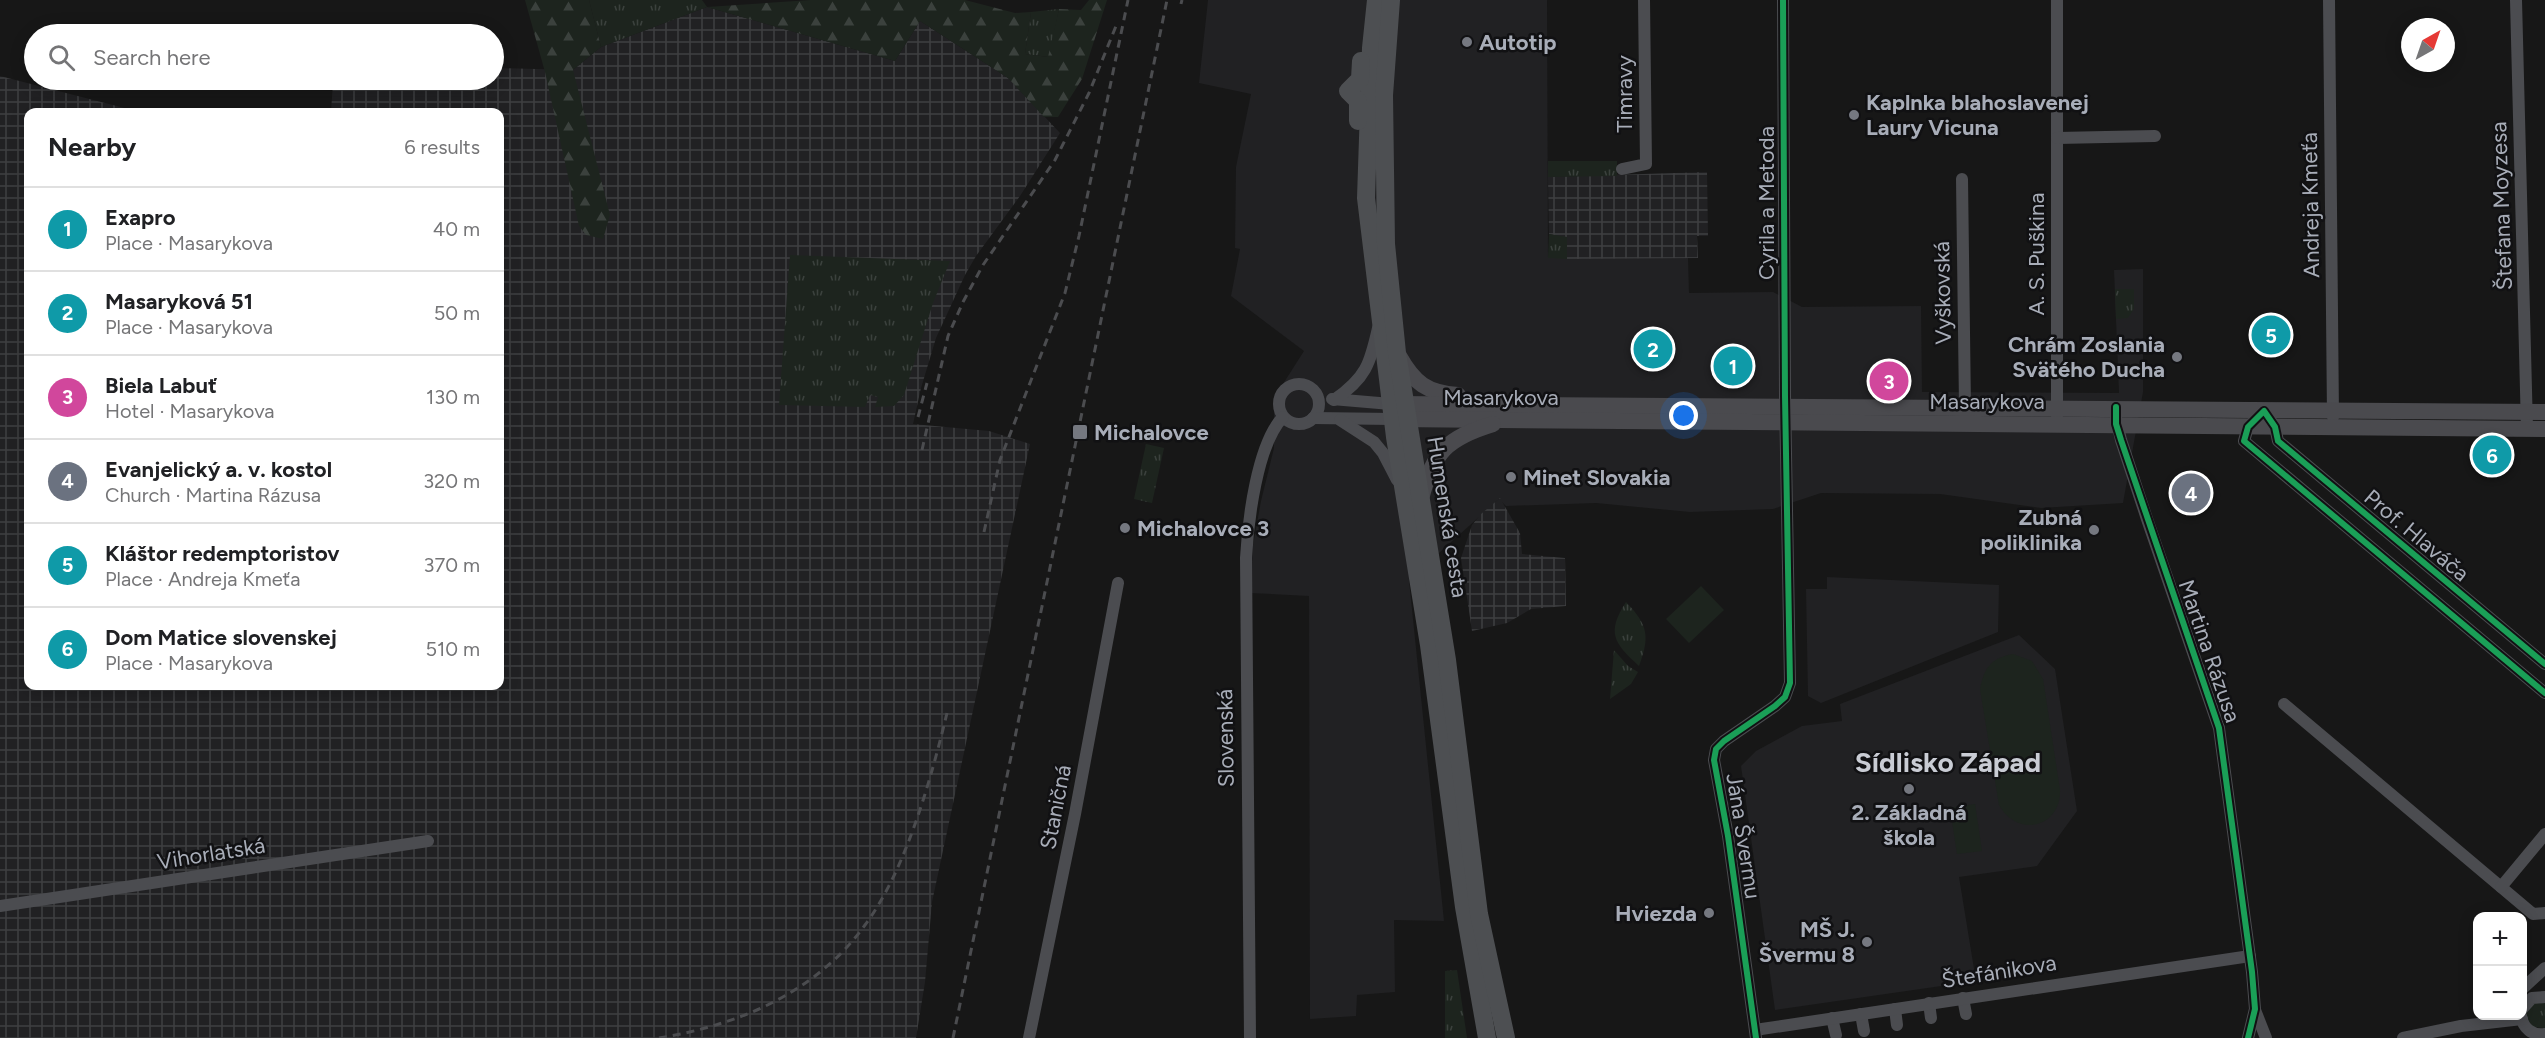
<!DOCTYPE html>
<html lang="en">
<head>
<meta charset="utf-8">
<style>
  :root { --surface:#fff; --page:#f6f6f6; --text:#202124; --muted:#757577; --line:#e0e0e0; --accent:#1a73e8 }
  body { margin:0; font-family:Figtree,sans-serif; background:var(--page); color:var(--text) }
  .controls { position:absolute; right:18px; bottom:18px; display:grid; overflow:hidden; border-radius:12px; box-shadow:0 3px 15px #0003 }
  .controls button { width:54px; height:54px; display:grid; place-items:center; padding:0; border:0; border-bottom:2px solid var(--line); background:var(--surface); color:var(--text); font:30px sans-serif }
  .compass { position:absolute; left:2401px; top:18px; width:54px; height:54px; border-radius:50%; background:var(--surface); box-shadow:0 3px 15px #0003; rotate:40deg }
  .you { position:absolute; left:1684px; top:416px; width:21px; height:21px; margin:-15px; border:4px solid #fff; border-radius:50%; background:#1a73e8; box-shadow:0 0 0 9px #1a73e833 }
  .badge { display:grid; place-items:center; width:39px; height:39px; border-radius:50%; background:var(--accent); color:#fff; font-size:20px; font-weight:700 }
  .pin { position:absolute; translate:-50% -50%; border:3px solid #fff; box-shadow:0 2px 6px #0006 }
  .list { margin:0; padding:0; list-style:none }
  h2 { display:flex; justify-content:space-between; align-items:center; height:78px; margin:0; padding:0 24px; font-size:26px }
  h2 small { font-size:20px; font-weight:400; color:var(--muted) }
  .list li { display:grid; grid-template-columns:39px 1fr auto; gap:18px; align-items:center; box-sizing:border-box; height:84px; padding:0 24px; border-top:2px solid var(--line) }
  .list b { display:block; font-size:22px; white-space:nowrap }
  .list p { margin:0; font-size:20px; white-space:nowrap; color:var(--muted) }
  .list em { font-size:20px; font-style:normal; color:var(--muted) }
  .icon { flex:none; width:33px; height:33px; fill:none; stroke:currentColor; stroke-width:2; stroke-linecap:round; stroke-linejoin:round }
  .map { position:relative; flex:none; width:2545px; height:1038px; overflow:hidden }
  .search { position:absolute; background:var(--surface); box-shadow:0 3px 15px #0003; left:24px; top:24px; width:480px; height:66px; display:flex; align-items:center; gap:15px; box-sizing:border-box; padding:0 21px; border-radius:33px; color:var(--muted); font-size:22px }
  .panel { position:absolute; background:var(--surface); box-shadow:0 3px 15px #0003; left:24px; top:108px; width:480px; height:582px; border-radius:12px }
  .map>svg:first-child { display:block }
  .built { fill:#212123 }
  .industrial { fill:url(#industrial-grid) }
  .grass { fill:url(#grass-tufts) }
  .forest { fill:url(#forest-firs) }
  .pitch { fill:#1d241e }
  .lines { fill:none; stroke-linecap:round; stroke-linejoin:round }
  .street { stroke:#4b4c50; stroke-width:12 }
  .secondary { stroke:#4a4a4e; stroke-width:16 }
  .primary { stroke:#4d4f52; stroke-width:18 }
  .rail { stroke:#4b4c4f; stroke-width:3; stroke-dasharray:8 6; stroke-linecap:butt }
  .cycleway-casing { stroke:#111113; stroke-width:10 }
  .cycleway { stroke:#1a9f57; stroke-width:6 }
  .poi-dot { fill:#757880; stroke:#111113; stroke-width:2 }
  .labels { text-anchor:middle; stroke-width:5; stroke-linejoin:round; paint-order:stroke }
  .poi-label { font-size:22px; font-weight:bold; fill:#a8adb8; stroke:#111113; text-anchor:start }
  .street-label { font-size:22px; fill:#a8adb8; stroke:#111113 }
  .district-label { font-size:28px; font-weight:bold; fill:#c9ccd4; stroke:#111113 }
</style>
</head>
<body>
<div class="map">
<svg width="2545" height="1038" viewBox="0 0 2545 1038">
  <defs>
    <pattern id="industrial-grid" width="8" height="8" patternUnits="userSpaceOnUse" patternTransform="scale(1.5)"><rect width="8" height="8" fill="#212123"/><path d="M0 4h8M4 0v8" fill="none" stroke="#3e3f41"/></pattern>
    <pattern id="grass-tufts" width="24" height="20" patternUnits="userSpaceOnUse" patternTransform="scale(1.5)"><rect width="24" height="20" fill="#1d241e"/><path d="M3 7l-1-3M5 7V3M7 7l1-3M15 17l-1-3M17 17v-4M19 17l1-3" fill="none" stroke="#3b413d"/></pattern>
    <pattern id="forest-firs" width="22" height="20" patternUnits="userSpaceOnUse" patternTransform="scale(1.5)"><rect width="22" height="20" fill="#1d241e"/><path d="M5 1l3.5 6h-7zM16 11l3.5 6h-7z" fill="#3b413d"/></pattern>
  </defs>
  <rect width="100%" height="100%" fill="#171717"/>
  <g class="built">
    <path d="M1208,0H1547L1548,258H1688L1689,293L1773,292L1802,307L1921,306L1922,392L2119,393L2114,270L2143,269V392L2123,503L2041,508L1940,494L1821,493L1773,509L1690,512L1596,503L1506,506L1499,499L1409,580L1444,921L1394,920L1395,992L1357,995L1356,1016L1310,1019L1309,596L1250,593L1253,545L1261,501L1274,448V398L1304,351L1231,296L1240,249L1235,248L1236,167L1251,94L1199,83Z"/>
    <path d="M1827,577L1999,585L1998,632L1821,703L1808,696L1806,589H1827Z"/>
    <path d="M2019,635L2055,669L2077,811L2037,866L1959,877L1976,981L1775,1010L1741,766L1756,751L1802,726L1842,721L1840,704Z"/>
  </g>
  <g class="industrial">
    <path d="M707,7L895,61L920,21L1008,78L1060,133L1020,196L976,256L965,275L936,338L921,388L913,424L989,431L1030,444L932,902L925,982L916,1038H0V76L140,112H28V686H500V112H331L333,83L335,80H494V68L573,70L601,47Z"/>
    <path d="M1707,172L1708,236H1697L1698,258L1567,259V238L1549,234L1548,177Z"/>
    <path d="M1500,498L1520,533L1522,554L1565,558L1566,606L1531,609L1507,623L1472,631L1461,558L1472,525L1481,514Z"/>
  </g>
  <g class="grass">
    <path d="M589,0H702L707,7L601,47Z"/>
    <path d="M1059,9L1049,57L1025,54L1031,12Z"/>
    <path d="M1548,161H1617V176L1548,177Z"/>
    <path d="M1549,234L1567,237V259L1548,258Z"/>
    <path d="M790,255L950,261L933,303L904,395L894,406L875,407L878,397L870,395L865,407L779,405Z"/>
    <path d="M2115,289H2134V309L2128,318L2116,319Z"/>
    <path d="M1146,444L1164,448L1152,503L1134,499Z"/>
    <path d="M1626,602C1648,625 1650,636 1639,666C1614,643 1606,633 1626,602Z"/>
    <path d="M1614,650L1628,666L1638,672L1631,684L1610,699Z"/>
    <path d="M1457,970L1467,1038H1445V971Z"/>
    <path d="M2545,999V1028L2533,1027C2527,1020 2523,1014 2528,1005Z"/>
  </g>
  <g class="forest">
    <path d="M525,0H589L601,47L573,70L610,215L603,239L586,235L579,226L545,72Z"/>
    <path d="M811,0H965L1015,13L1031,12L1025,54L1048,57L1059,9L1081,10L1089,0H1107L1082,79L1058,117H1044L1008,78L920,21L895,61L707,7Z"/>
  </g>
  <g class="pitch">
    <path d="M1701,586L1724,610L1689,643L1666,619Z"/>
    <path d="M2013,654L2032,661L2043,679L2060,790C2061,828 2017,838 1999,805L1980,689C1984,668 1991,658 2013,654Z"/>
    <path d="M1975,804L1982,851L1957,854L1950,808Z"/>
  </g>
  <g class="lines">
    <g class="street">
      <path d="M2057,0V416"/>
      <path d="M2329,0L2333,417"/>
      <path d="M2516,0L2527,429"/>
      <path d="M2057,138L2155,136"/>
      <path d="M1622,169L1646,164L1644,0"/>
      <path d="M1962,179L1965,407"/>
      <circle cx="1299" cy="404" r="20"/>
      <path d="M1332,399L1391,404"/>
      <path d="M1334,400C1366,378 1370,364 1378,328"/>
      <path d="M1313,418L1393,419"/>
      <path d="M2116,418L2121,440L2147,519L2219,728L2252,972L2255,1009L2248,1038"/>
      <path d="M1340,420L1374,442L1383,453L1397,480"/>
      <path d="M2271,421L2275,427L2278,441L2545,664"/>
      <path d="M2252,423L2248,427L2244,441L2545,693"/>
      <path d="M2284,704L2533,914L2545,913"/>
      <path d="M2501,887L2545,834"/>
      <path d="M0,906L428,841"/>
      <path d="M2522,989L2545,968"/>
      <path d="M1963,998L1966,1014"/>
      <path d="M1929,1003L1931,1018"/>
      <path d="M1895,1009L1897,1025"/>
      <path d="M2522,1009L2532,998L2545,997"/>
      <path d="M2255,1010L2266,1038"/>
      <path d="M1861,1014L1864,1031"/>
      <path d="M2521,1016C2523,1028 2532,1036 2545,1034"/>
      <path d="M1832,1018L1836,1035"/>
      <path d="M1755,1030L2250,956"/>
      <path d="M1029,1038L1075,814L1118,583"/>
      <path d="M1250,1038L1246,558C1248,521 1257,444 1283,417"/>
      <path d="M1756,1038L1728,836L1714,760L1716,749L1724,741L1775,706L1785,697L1790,683L1785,396L1783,0"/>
      <path d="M2403,1038L2461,1026L2522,1019"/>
    </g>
    <g class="secondary">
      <path d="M1399,356C1414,383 1427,393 1458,395"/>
      <path d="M1392,404L2545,412"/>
      <path d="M1394,419L2545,429"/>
      <path d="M1421,499C1433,452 1447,438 1493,424"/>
    </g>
    <g class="primary">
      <path d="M1376,0L1371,48L1366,198L1395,437L1429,645L1464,907L1487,1038"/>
      <path d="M1391,0L1384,95L1386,244L1397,353L1447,660L1479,914L1506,1038"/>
      <path d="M1358,121V101L1348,91L1360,79L1361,61"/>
    </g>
    <g class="rail">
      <path d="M1181,4L1182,0"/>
      <path d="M918,417L927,383"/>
      <path d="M922,450L948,336L963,302L983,265L1055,160L1089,93L1116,26"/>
      <path d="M984,532L1000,460L1065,293L1079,236L1128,0"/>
      <path d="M659,1038C738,1025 816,993 865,925C906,870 931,779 947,713"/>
      <path d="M953,1038L1167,0"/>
    </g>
    <defs>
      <g id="cycleway">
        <path d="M2116,407V424L2121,440L2219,728L2252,972L2255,1009L2248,1038"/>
        <path d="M2545,664L2278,441L2275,427L2264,411L2248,427L2244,441L2545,693"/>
        <path d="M1756,1038L1728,836L1714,760L1716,749L1724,741L1775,706L1785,697L1790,683L1785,396L1783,0"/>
      </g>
    </defs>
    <use href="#cycleway" class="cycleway-casing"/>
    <use href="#cycleway" class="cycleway"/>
  </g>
  <g class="poi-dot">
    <circle cx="1467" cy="42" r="6"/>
    <circle cx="1854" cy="115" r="6"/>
    <circle cx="2177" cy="357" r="6"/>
    <rect x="1072" y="424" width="16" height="16" rx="3"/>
    <circle cx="1511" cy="477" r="6"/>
    <circle cx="1125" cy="528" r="6"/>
    <circle cx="2094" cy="530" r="6"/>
    <circle cx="1909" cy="789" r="6"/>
    <circle cx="1709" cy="913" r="6"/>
    <circle cx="1867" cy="942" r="6"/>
  </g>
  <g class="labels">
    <g class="poi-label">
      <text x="1479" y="50">Autotip</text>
      <text x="1866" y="110">Kaplnka blahoslavenej<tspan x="1866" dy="25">Laury Vicuna</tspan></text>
      <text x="2165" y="352" text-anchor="end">Chrám Zoslania<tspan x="2165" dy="25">Svätého Ducha</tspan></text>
      <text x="1094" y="440">Michalovce</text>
      <text x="1523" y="485">Minet Slovakia</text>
      <text x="2082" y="525" text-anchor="end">Zubná<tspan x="2082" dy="25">poliklinika</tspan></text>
      <text x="1137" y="536">Michalovce 3</text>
      <text x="1909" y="820" text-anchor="middle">2. Základná<tspan x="1909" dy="25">škola</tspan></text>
      <text x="1697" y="921" text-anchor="end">Hviezda</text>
      <text x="1855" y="937" text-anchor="end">MŠ J.<tspan x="1855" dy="25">Švermu 8</tspan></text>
    </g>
    <g class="street-label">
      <text transform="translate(1624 94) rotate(-90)" y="8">Timravy</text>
      <text transform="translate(1766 203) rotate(-90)" y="8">Cyrila a Metoda</text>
      <text transform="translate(2310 205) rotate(-91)" y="8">Andreja Kmeťa</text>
      <text transform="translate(2501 206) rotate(-92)" y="8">Štefana Moyzesa</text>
      <text transform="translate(2036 254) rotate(-90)" y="8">A. S. Puškina</text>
      <text transform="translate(1942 293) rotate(-91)" y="8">Vyškovská</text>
      <text x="1501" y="405">Masarykova</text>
      <text x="1987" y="409">Masarykova</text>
      <text transform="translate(1448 517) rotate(81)" y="8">Humenská cesta</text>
      <text transform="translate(2417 535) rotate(40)" y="8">Prof. Hlaváča</text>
      <text transform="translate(2210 651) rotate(71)" y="8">Martina Rázusa</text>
      <text transform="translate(1225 738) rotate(-91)" y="8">Slovenská</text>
      <text transform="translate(1055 807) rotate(-79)" y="8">Staničná</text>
      <text transform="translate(1744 836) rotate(81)" y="8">Jána Švermu</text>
      <text transform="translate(211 853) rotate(-9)" y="8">Vihorlatská</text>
      <text transform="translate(1999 971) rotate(-9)" y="8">Štefánikova</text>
    </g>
    <g class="district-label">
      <text x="1948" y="772">Sídlisko Západ</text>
    </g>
  </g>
</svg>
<div class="controls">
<button>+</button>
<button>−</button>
</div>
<svg class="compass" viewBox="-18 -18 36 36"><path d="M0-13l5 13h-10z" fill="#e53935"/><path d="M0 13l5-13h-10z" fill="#757577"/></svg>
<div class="you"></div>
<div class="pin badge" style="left:1733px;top:366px;background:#0f9aa8">1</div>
<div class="pin badge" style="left:1653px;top:349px;background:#0f9aa8">2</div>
<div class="pin badge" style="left:1889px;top:381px;background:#d1479c">3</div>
<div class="pin badge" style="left:2191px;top:493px;background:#6b7280">4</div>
<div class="pin badge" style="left:2271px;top:335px;background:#0f9aa8">5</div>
<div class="pin badge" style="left:2492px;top:455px;background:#0f9aa8">6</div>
<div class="search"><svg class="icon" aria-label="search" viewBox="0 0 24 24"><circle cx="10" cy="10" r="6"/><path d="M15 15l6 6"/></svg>Search here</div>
<section class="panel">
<h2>Nearby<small>6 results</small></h2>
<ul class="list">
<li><span class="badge" style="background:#0f9aa8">1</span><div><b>Exapro</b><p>Place · Masarykova</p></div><em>40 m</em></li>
<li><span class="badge" style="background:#0f9aa8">2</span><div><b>Masaryková 51</b><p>Place · Masarykova</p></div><em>50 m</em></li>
<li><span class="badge" style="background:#d1479c">3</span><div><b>Biela Labuť</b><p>Hotel · Masarykova</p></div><em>130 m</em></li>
<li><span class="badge" style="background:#6b7280">4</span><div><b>Evanjelický a. v. kostol</b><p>Church · Martina Rázusa</p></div><em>320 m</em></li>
<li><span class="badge" style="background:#0f9aa8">5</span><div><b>Kláštor redemptoristov</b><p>Place · Andreja Kmeťa</p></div><em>370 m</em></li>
<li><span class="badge" style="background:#0f9aa8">6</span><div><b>Dom Matice slovenskej</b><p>Place · Masarykova</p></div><em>510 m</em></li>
</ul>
</section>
</div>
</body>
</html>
